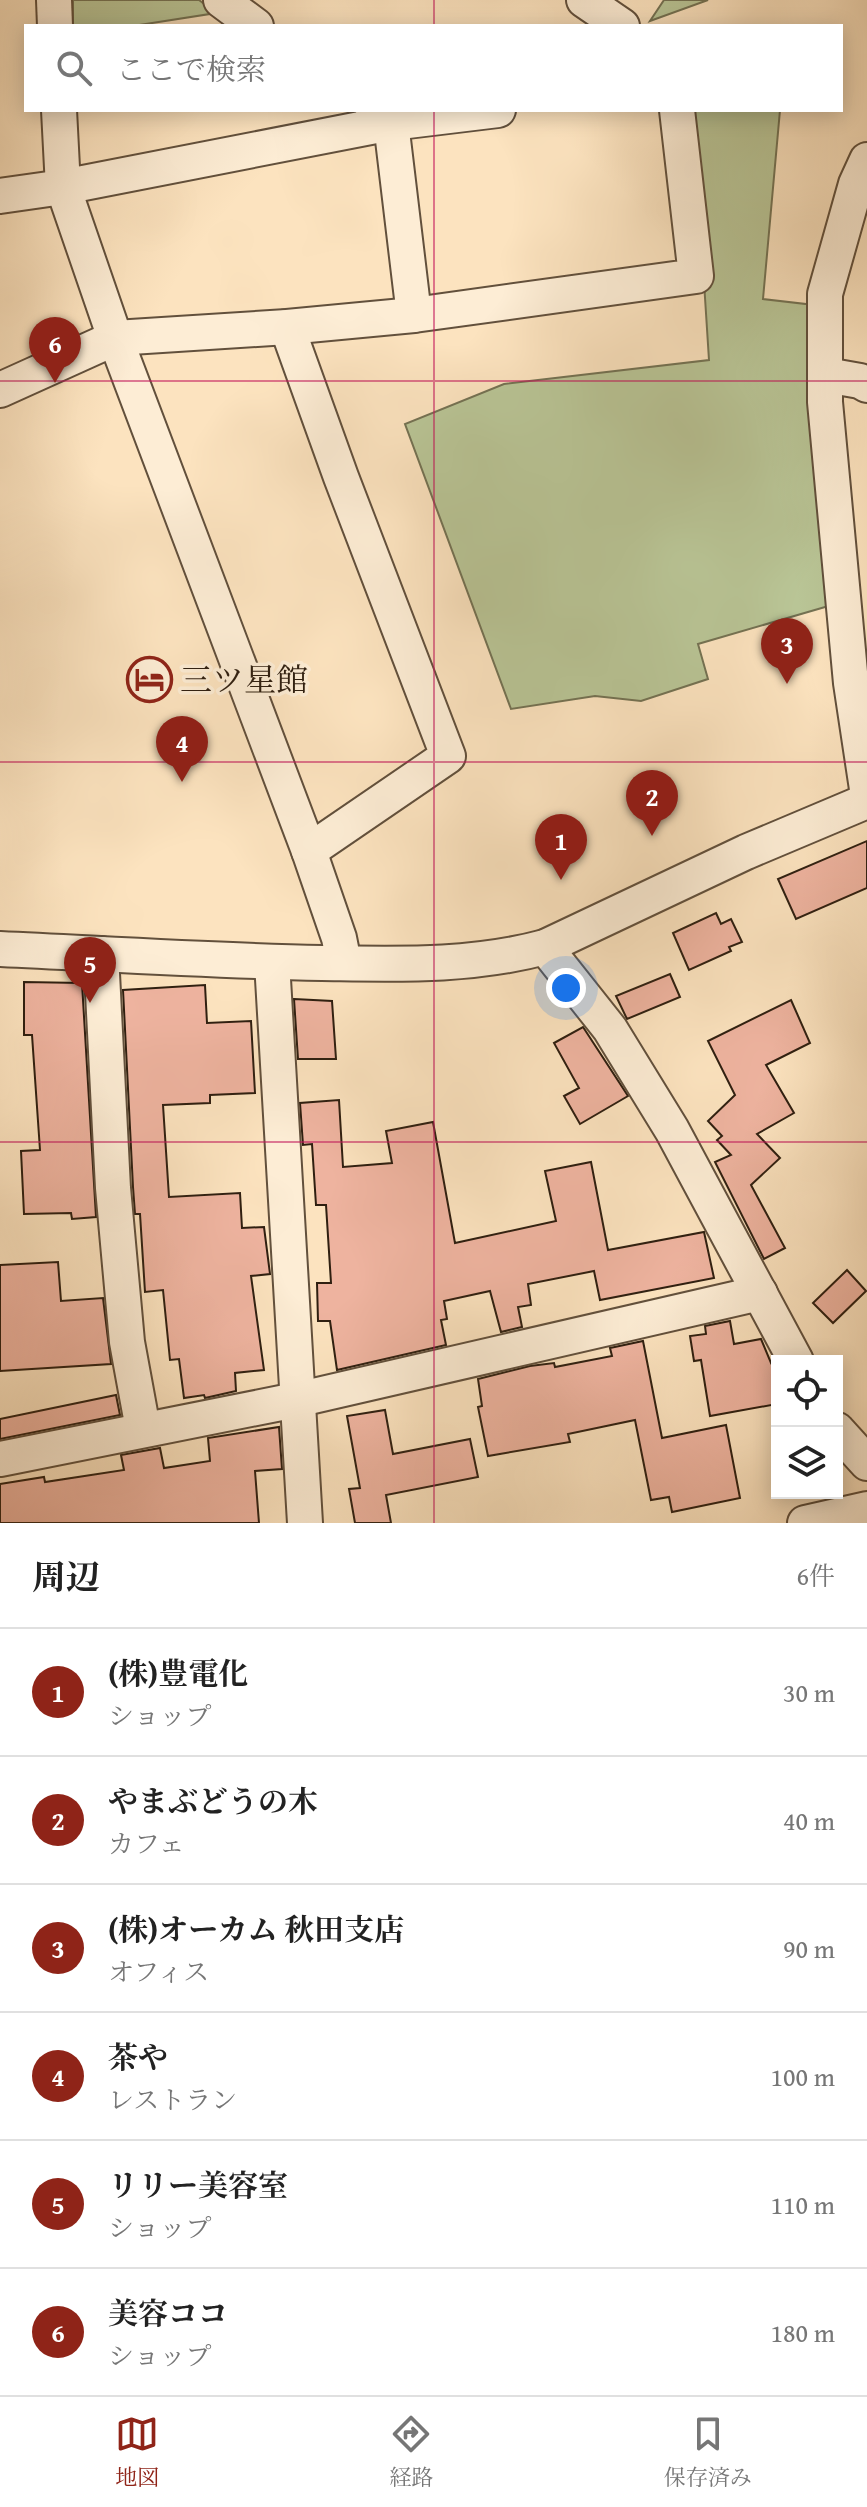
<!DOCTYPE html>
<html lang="ja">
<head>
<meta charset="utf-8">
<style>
  :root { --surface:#fff; --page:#f2f2f2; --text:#222; --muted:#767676; --line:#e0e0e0; --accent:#8f2418 }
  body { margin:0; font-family:"Gentium Book Plus","Noto Serif JP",serif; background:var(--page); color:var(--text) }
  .controls { position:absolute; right:24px; bottom:24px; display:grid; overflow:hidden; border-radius:0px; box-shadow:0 4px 20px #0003 }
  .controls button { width:72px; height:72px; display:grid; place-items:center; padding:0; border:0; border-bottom:2px solid var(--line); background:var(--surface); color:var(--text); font:40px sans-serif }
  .you { position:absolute; left:566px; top:988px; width:28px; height:28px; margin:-20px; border:6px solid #fff; border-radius:50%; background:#1a73e8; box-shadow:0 0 0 12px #1a73e833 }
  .badge { display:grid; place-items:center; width:52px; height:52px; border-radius:50%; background:var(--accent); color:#fff; font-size:26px; font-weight:700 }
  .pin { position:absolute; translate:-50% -66px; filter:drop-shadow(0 2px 4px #0008) }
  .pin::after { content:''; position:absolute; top:42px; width:28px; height:24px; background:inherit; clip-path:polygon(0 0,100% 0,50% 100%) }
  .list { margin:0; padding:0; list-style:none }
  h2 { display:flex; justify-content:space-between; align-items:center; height:104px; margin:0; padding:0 32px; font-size:34px }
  h2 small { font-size:26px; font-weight:400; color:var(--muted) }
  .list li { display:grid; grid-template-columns:52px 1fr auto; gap:24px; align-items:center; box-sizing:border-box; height:128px; padding:0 32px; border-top:2px solid var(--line) }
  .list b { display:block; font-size:30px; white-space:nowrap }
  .list p { margin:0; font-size:26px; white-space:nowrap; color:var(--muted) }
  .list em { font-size:26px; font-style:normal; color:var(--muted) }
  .icon { flex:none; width:44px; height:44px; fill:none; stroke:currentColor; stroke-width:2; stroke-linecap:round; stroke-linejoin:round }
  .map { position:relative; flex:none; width:867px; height:1523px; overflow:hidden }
  .search { position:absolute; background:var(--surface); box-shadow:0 4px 20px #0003; left:24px; right:24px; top:24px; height:88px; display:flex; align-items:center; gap:20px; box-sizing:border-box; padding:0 28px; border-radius:0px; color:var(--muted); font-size:30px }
  .sheet { height:872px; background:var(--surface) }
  nav { display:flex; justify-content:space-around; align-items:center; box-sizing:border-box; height:112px; border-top:2px solid var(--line); background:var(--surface); font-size:22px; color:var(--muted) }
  nav a { display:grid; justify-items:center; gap:4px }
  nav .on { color:var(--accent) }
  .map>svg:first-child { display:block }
  .green { fill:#b9c596; stroke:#747253; stroke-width:2 }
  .building { fill:#eeb39f; stroke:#2f1f10; stroke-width:2 }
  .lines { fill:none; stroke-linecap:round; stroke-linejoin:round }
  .minor-casing { stroke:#62503c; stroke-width:38 }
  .minor { stroke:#fdedd5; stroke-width:34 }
  .grid { fill:none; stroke:#c2185b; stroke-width:2; stroke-opacity:0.55 }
  .labels { text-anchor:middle; stroke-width:7; stroke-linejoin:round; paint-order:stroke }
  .poi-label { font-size:32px; fill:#2f1f10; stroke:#fdedd5; text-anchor:start }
</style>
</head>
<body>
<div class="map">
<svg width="867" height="1523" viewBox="0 0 867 1523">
  <rect width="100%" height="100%" fill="#fce3bf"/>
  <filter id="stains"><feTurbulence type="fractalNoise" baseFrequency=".0025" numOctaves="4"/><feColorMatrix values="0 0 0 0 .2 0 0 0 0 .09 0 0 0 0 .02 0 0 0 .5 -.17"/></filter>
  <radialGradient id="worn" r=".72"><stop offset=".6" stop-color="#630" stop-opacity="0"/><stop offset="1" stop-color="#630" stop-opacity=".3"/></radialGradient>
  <g class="green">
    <path d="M73,0H199L216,13L133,26H73Z"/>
    <path d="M664,0H708L650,21Z"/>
    <path d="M693,110H780L763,299L814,305L807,384L832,605L698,644L708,679L641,701L595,696L511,709L405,424L504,384L709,360Z"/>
  </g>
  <g class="building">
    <path d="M867,841V888L796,919L778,879Z"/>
    <path d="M716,913L721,924L731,919L742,942L729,947L731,951L689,970L673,933Z"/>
    <path d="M670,974L680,997L627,1019L616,996Z"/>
    <path d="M24,982L82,983L96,1217L72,1219L71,1213L24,1214L21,1151L40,1150L32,1035H24Z"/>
    <path d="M205,985L207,1023L251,1021L255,1093L210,1095V1103L163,1105L169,1197L240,1193L242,1228L264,1227L270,1274L251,1276L264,1370L235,1373L236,1391L205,1398L204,1395L184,1398L179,1359L170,1360L163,1290L145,1292L140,1214H135L133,1187L123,990Z"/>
    <path d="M294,999L332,1001L336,1059H298Z"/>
    <path d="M791,1000L810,1043L766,1065L794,1113L757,1134L780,1158L751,1185L785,1248L764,1259L715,1162L731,1155L717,1140L722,1136L708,1121L735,1095L708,1041Z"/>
    <path d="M583,1027L628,1096L580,1124L564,1096L579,1088L554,1043Z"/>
    <path d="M339,1100L343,1167L392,1163L386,1131L433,1122L455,1243L556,1221L545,1171L591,1162L608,1250L704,1232L714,1278L600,1300L594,1271L528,1284L531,1305L518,1307L522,1327L501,1332L490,1291L444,1301L447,1319L441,1320L446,1345L337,1370L330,1321H318L317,1283H331L326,1205H316L312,1144L303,1145L300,1103Z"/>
    <path d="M58,1262L61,1301L103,1298L111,1364L0,1371V1265Z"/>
    <path d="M847,1270L866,1291L833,1323L813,1303Z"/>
    <path d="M730,1321L734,1344L761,1339L771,1363L773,1361L777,1368V1404L710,1416L701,1360L694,1361L690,1336L706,1334L705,1326Z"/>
    <path d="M643,1341L662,1438L726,1425L740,1498L672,1512L669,1497L651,1500L635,1420L568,1434L570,1442L488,1456L478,1407L482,1406L478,1379L530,1366L554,1363L555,1367L612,1356L610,1348Z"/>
    <path d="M116,1395L120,1415L0,1439V1419Z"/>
    <path d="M385,1410L393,1454L470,1439L478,1477L386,1495L391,1523H355L349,1489L360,1488L347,1416Z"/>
    <path d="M279,1427L282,1469L255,1471L259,1523H0V1484L44,1477L45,1482L124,1470L121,1455L160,1448L164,1468L210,1461L208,1438Z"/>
  </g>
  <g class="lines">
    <defs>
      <g id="minor">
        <path d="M54,0L55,26"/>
        <path d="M221,0L256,26"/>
        <path d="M584,0L622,26"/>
        <path d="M59,110L63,187L115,338L309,851L339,938L344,963"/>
        <path d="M373,110L391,123L414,315"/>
        <path d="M867,160L856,184L825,294V402L851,683L867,789"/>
        <path d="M0,196L63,187L391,123L498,110"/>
        <path d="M287,327L341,477L448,756L309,851"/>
        <path d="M826,375L860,381L867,385"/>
        <path d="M0,390L115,338L287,327L414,315L696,276L677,110"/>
        <path d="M545,947L610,1029L672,1130L796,1361"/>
        <path d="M0,949C107,954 214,961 322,963C397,964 471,967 545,947L746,852L867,801"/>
        <path d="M101,954L113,1188L127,1342L143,1429"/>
        <path d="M272,962L305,1523"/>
        <path d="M837,1430L867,1463"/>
        <path d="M0,1459L296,1400L760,1293"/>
        <path d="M805,1523L867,1509"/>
      </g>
    </defs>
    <use href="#minor" class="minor-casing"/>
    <use href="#minor" class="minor"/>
  </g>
  <path class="grid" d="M434,0V26M434,110V1523M0,381H867M0,762H867M0,1142H867"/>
  <defs>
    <symbol id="hotel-ring" viewBox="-11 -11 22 22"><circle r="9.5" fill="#fdedd5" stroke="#8f2418" stroke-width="1.5"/><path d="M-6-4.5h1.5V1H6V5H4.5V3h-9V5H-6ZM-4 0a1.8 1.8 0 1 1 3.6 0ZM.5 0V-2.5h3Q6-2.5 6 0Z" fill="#8f2418"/></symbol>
  </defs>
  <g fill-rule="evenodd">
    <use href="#hotel-ring" x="124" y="654" width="51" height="51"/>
  </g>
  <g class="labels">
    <g class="poi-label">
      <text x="180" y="691">三ツ星館</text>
    </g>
  </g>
  <rect width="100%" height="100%" filter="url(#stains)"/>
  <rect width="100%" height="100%" fill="url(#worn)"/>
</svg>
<div class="controls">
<button><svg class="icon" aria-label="locate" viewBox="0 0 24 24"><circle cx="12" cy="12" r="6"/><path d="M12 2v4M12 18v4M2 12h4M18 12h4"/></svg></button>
<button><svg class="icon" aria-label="layers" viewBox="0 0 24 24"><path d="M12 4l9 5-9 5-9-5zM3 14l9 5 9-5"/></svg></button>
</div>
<div class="you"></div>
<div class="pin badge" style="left:561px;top:880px">1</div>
<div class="pin badge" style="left:652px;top:836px">2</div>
<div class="pin badge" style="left:787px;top:684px">3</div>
<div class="pin badge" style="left:182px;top:782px">4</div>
<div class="pin badge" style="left:90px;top:1003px">5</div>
<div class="pin badge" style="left:55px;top:383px">6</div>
<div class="search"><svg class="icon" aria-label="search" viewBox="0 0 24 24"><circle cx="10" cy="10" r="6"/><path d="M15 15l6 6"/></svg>ここで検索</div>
</div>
<section class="sheet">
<h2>周辺<small>6件</small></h2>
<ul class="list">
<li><span class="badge">1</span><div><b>(株)豊電化</b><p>ショップ</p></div><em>30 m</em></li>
<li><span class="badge">2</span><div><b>やまぶどうの木</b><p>カフェ</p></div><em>40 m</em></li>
<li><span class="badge">3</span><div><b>(株)オーカム 秋田支店</b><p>オフィス</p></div><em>90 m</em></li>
<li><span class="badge">4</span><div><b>茶や</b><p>レストラン</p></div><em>100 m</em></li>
<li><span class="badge">5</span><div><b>リリー美容室</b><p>ショップ</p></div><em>110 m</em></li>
<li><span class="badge">6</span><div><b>美容ココ</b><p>ショップ</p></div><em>180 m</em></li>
</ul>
</section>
<nav>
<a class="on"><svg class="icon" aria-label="map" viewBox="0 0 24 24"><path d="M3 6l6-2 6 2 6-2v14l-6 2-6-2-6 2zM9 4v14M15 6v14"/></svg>地図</a>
<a><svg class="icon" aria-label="directions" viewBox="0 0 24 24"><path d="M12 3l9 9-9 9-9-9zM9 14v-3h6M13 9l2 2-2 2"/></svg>経路</a>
<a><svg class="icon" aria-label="saved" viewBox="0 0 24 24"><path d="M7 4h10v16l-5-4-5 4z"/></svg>保存済み</a>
</nav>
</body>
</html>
